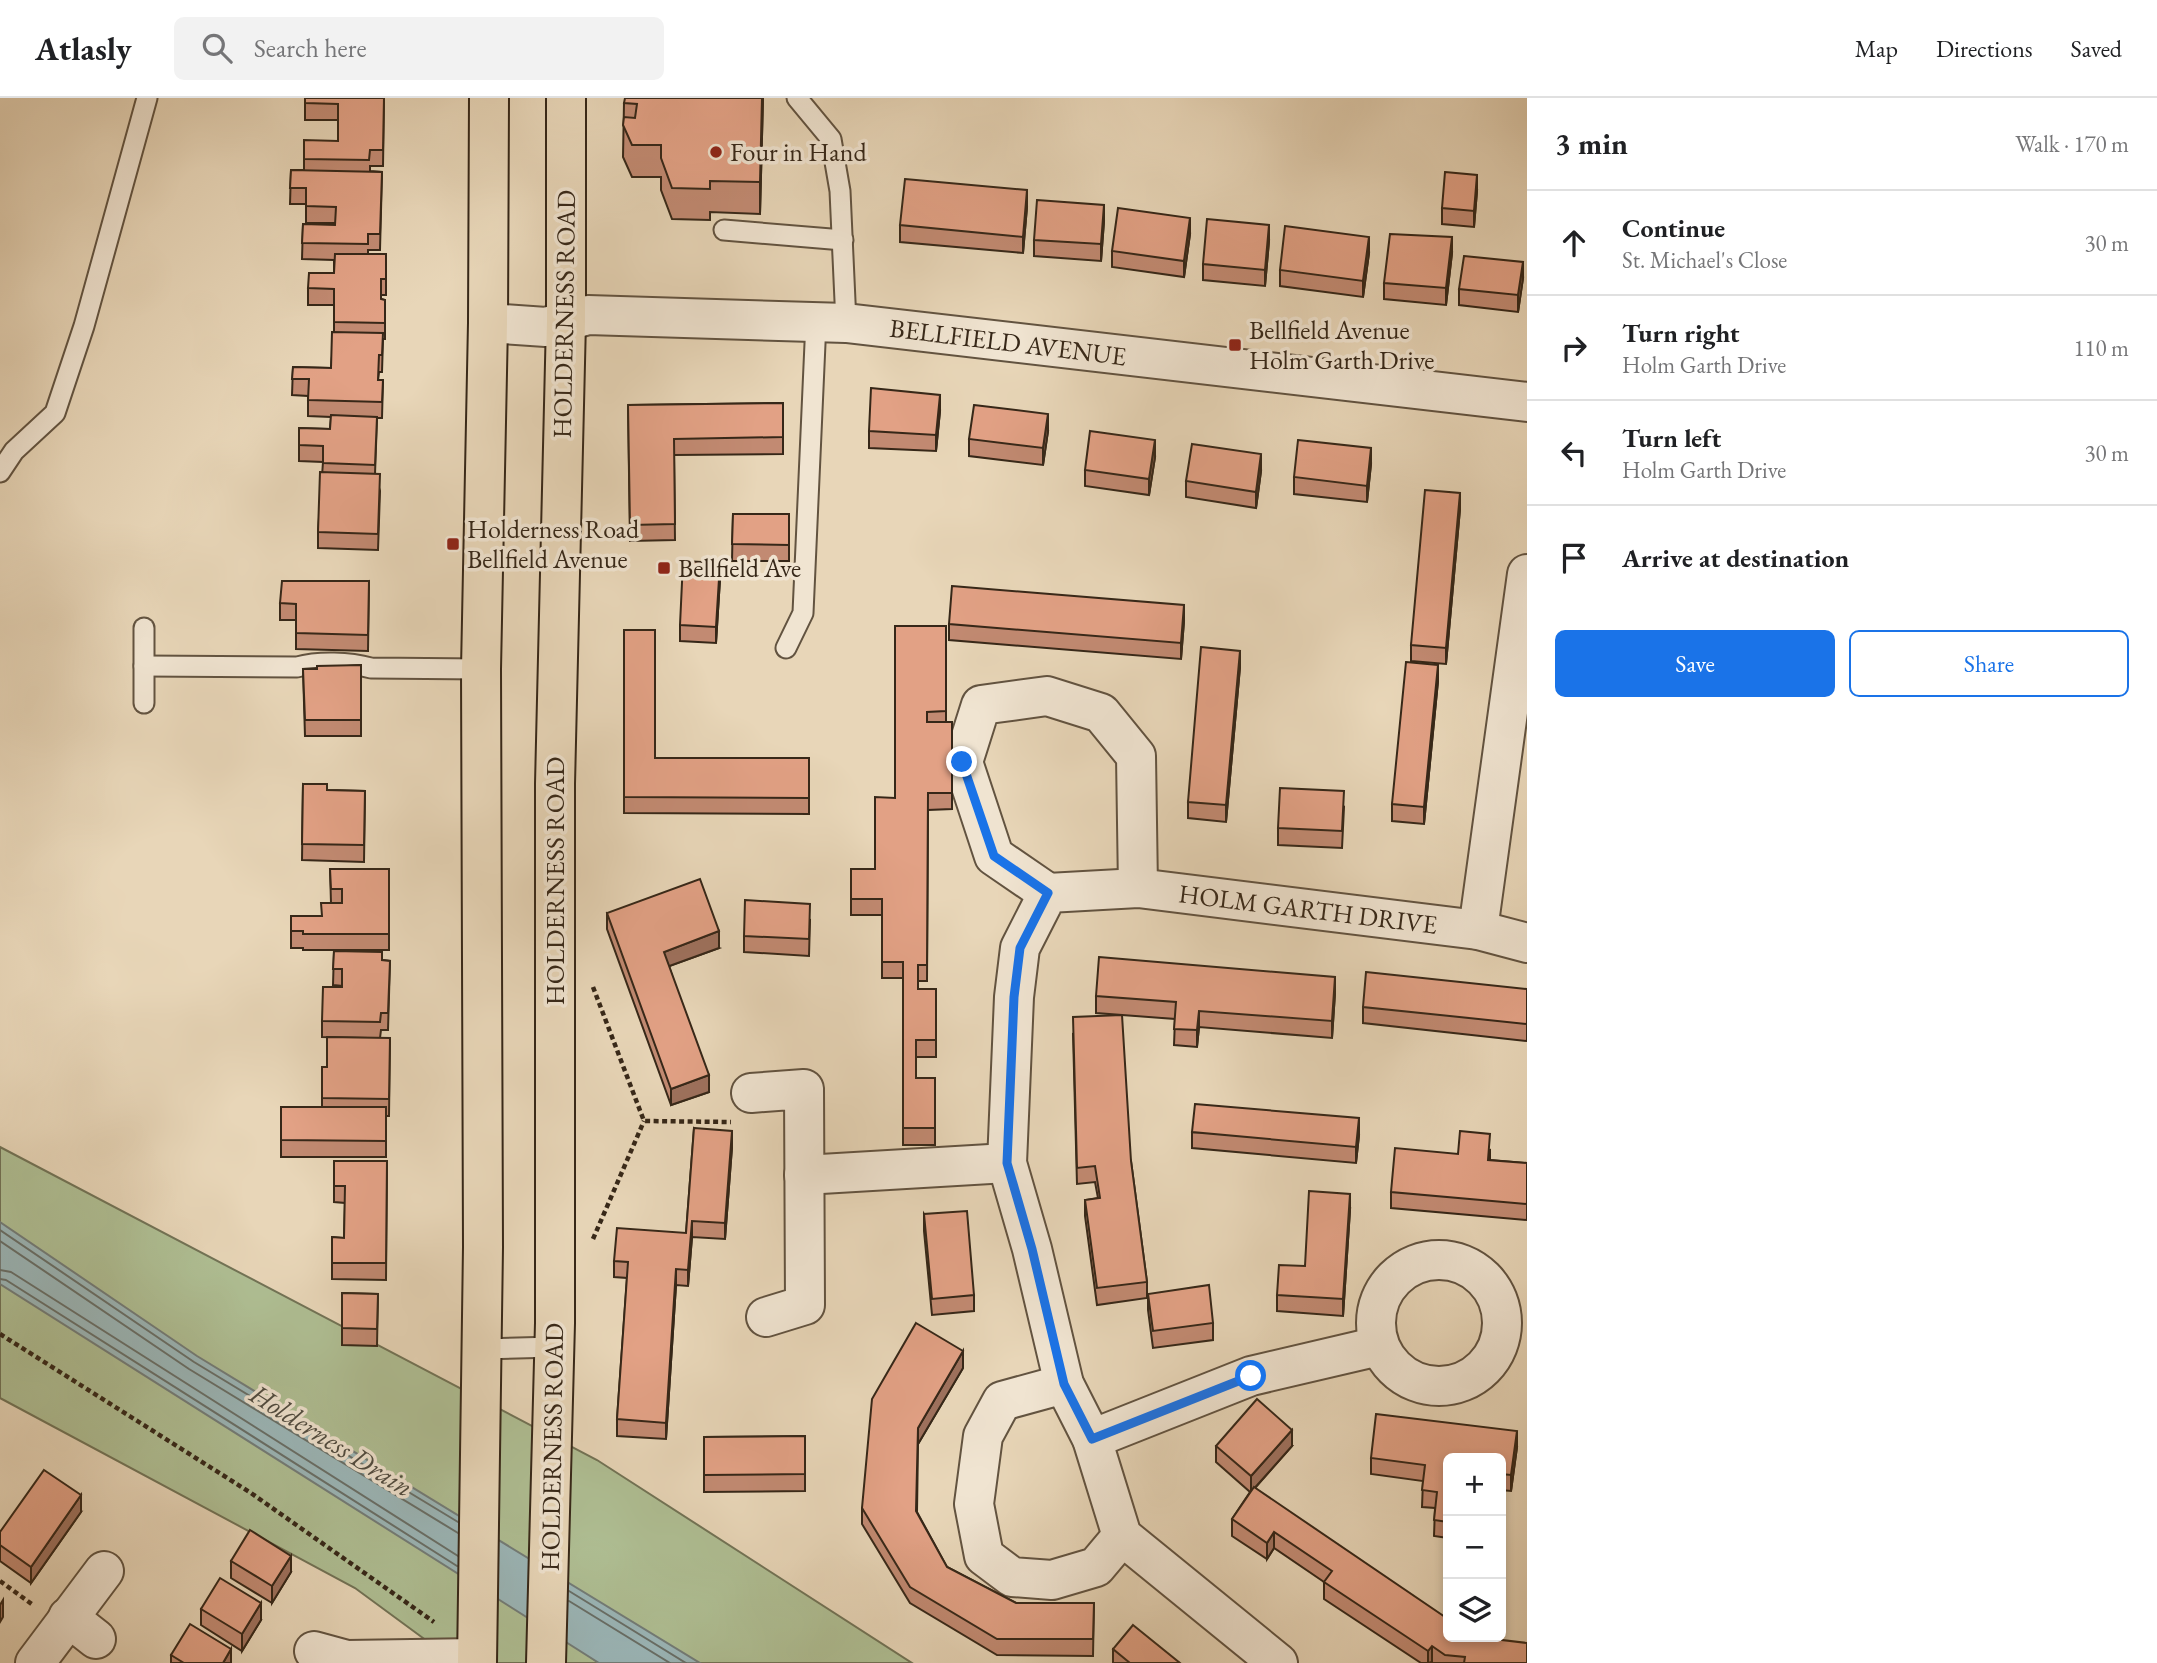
<!DOCTYPE html>
<html lang="en">
<head>
<meta charset="utf-8">
<style>
  :root { --surface:#fff; --page:#f2f2f2; --text:#202124; --muted:#757577; --line:#e0e0e0; --accent:#1a73e8 }
  body { margin:0; font-family:"EB Garamond",serif; background:var(--page); color:var(--text) }
  .controls { position:absolute; right:21px; bottom:21px; display:grid; overflow:hidden; border-radius:10px; box-shadow:0 4px 10px #0003 }
  .controls button { width:63px; height:63px; display:grid; place-items:center; padding:0; border:0; border-bottom:2px solid var(--line); background:var(--surface); color:var(--text); font:35px sans-serif }
  .stop { position:absolute; width:21px; height:21px; margin:-16px; border:5px solid #1a73e8; border-radius:50%; background:#fff }
  .stop.end { background:#1a73e8; border-color:#fff; box-shadow:0 2px 7px #0008 }
  .list { margin:0; padding:0; list-style:none }
  h2 { display:flex; justify-content:space-between; align-items:center; height:91px; margin:0; padding:0 28px; font-size:30px }
  h2 small { font-size:23px; font-weight:400; color:var(--muted) }
  .list li { display:grid; grid-template-columns:46px 1fr auto; gap:21px; align-items:center; box-sizing:border-box; height:105px; padding:0 28px; border-top:2px solid var(--line) }
  .list b { display:block; font-size:26px; white-space:nowrap }
  .list p { margin:0; font-size:23px; white-space:nowrap; color:var(--muted) }
  .list em { font-size:23px; font-style:normal; color:var(--muted) }
  .actions { display:flex; gap:14px; padding:21px 28px }
  .actions a { flex:1; padding:16px 0; border:2px solid var(--accent); border-radius:10px; text-align:center; font-size:24px; color:var(--accent) }
  .actions .main { background:var(--accent); color:#fff }
  .icon { flex:none; width:38px; height:38px; fill:none; stroke:currentColor; stroke-width:2; stroke-linecap:round; stroke-linejoin:round }
  .map { position:relative; flex:none; width:1527px; height:1565px; overflow:hidden }
  header { display:flex; align-items:center; gap:42px; box-sizing:border-box; height:98px; padding:0 35px; background:var(--surface); border-bottom:2px solid var(--line) }
  header strong { font-size:33px }
  nav { display:flex; gap:38px; margin-inline-start:auto; font-size:24px }
  .search { width:490px; height:63px; background:var(--page); display:flex; align-items:center; gap:18px; box-sizing:border-box; padding:0 24px; border-radius:10px; color:var(--muted); font-size:26px }
  main { display:flex }
  aside { flex:1; background:var(--surface) }
  .map>svg:first-child { display:block }
  .green { fill:#afbf94; stroke:#727356; stroke-width:2 }
  .water { fill:#9bb7b9; stroke:#737d79; stroke-width:2 }
  .lines { fill:none; stroke-linecap:round; stroke-linejoin:round }
  .shore { stroke:#686f68; stroke-width:2 }
  .service-casing { stroke:#625340; stroke-width:23 }
  .minor-casing { stroke:#625340; stroke-width:42 }
  .tertiary-casing { stroke:#625340; stroke-width:42 }
  .trunk-casing { stroke:#362718; stroke-width:42 }
  .path { stroke:#362718; stroke-width:4.5; stroke-dasharray:5 3.5; stroke-linecap:butt }
  .service { stroke:#f0e4d1; stroke-width:19 }
  .minor { stroke:#f0e4d1; stroke-width:38 }
  .tertiary { stroke:#f0e4d1; stroke-width:38 }
  .trunk { stroke:#e8d6b8; stroke-width:38 }
  .wall { fill:#c28a72; stroke:#362718; stroke-width:2 }
  .shaded-wall { fill:#9e715d; stroke:#362718; stroke-width:2 }
  .building { fill:#e2a185; stroke:#362718; stroke-width:2 }
  .route { stroke:#1a73e8; stroke-width:9 }
  .poi-dot { fill:#8f2418; stroke:#f0e4d1; stroke-width:2.5 }
  .labels { text-anchor:middle; stroke-width:7; stroke-linejoin:round; paint-order:stroke }
  .poi-label { font-size:26px; fill:#362718; stroke:#f0e4d1; text-anchor:start }
  .street-label { font-size:26px; fill:#362718; stroke:#f0e4d1 }
  .water-label { font-size:28px; font-style:italic; fill:#4f4b40; stroke:#f0e4d1 }
</style>
</head>
<body>
<header>
<strong>Atlasly</strong>
<div class="search"><svg class="icon" aria-label="search" viewBox="0 0 24 24"><circle cx="10" cy="10" r="6"/><path d="M15 15l6 6"/></svg>Search here</div>
<nav><a>Map</a><a>Directions</a><a>Saved</a></nav>
</header>
<main>
<div class="map">
<svg width="1527" height="1565" viewBox="0 0 1527 1565">
  <rect width="100%" height="100%" fill="#e8d6b8"/>
  <filter id="stains"><feTurbulence type="fractalNoise" baseFrequency=".00286" numOctaves="4"/><feColorMatrix values="0 0 0 0 .2 0 0 0 0 .09 0 0 0 0 .02 0 0 0 .5 -.17"/></filter>
  <radialGradient id="worn" r=".72"><stop offset=".6" stop-color="#630" stop-opacity="0"/><stop offset="1" stop-color="#630" stop-opacity=".3"/></radialGradient>
  <path class="green" d="M0,1049L597,1362L912,1565H699L589,1558L599,1565H457L355,1490L0,1300Z"/>
  <path class="water" d="M0,1124L197,1258L700,1565H599L0,1186Z"/>
  <g class="lines">
    <g class="shore">
      <path d="M0,1132L194,1264L458,1424"/>
      <path d="M0,1143L189,1271L458,1435"/>
      <path d="M0,1172L11,1174L458,1458"/>
      <path d="M0,1181L6,1182L457,1468"/>
      <path d="M569,1493L686,1565"/>
      <path d="M569,1503L670,1565"/>
    </g>
    <defs>
      <g id="service">
        <path d="M797,0L831,41L840,93L846,225"/>
        <path d="M724,132L843,142"/>
        <path d="M0,374L14,353L55,315L84,228L147,0"/>
        <path d="M786,550L803,515L816,223"/>
        <path d="M144,568L297,569C319,563 349,564 371,570L481,571"/>
        <path d="M144,605V530"/>
        <path d="M482,1251L555,1249"/>
      </g>
      <g id="minor">
        <path d="M1048,795L994,758L963,664L981,607L1047,598L1101,615L1136,658L1138,790"/>
        <path d="M1478,832L1527,476"/>
        <path d="M751,995L804,991L805,1207L766,1219"/>
        <path d="M804,1077L1007,1065"/>
        <circle cx="1439" cy="1225" r="63"/>
        <path d="M1064,1286L1002,1303L983,1338L974,1406L984,1458L1012,1479L1052,1482L1096,1469L1122,1438"/>
        <path d="M1092,1341L1251,1278L1379,1248"/>
        <path d="M68,1519L96,1541"/>
        <path d="M314,1553L347,1562L477,1560"/>
        <path d="M35,1565L104,1473"/>
        <path d="M1278,1565L1122,1438L1092,1341L1064,1286L1032,1151L1007,1065L1014,899L1020,850L1048,795L1138,790L1478,832L1527,845"/>
      </g>
      <path id="tertiary" d="M488,225L546,229L588,217L846,225L1527,304"/>
      <g id="trunk">
        <path d="M477,1565L483,1149L481,571L488,225L489,0"/>
        <path d="M546,1565L555,1225V686L566,223V0"/>
      </g>
    </defs>
    <use href="#service" class="service-casing"/>
    <use href="#minor" class="minor-casing"/>
    <use href="#tertiary" class="tertiary-casing"/>
    <use href="#trunk" class="trunk-casing"/>
    <g class="path">
      <path d="M593,889L644,1023L731,1024"/>
      <path d="M593,1141L644,1023"/>
      <path d="M0,1236L251,1395L434,1524"/>
      <path d="M0,1483L33,1507"/>
    </g>
    <use href="#service" class="service"/>
    <use href="#minor" class="minor"/>
    <use href="#tertiary" class="tertiary"/>
    <use href="#trunk" class="trunk"/>
  </g>
  <g class="wall">
    <path d="M305,0H384L383,68H370V73L382,74L380,152H368V156H386V197H381V201L385,202V241H383L382,274H379L378,282H383L382,320H377L375,376L380,393L378,452L318,450V434L323,364L299,363V330L330,331L331,319L308,318V298L292,297L293,269L331,270L334,234V207H308V190L334,175V162L302,161L303,126L335,127L336,125H306V106H290L291,72H304V61L338,43V22H305Z"/>
    <path d="M763,0L760,116L710,114V122L672,121L661,92V79H632L623,59L624,5Z"/>
    <path d="M1477,93L1474,129L1442,126V110Z"/>
    <path d="M1027,109L1023,155L900,144V127Z"/>
    <path d="M1104,123L1101,163L1034,158V142Z"/>
    <path d="M1190,136L1184,179L1112,169V153Z"/>
    <path d="M1269,143L1265,188L1203,182V166Z"/>
    <path d="M1369,155L1363,199L1280,188V172Z"/>
    <path d="M1452,155L1446,207L1384,201V185Z"/>
    <path d="M1523,180L1518,214L1459,207V191Z"/>
    <path d="M783,305V356L674,357L675,442L630,443L628,307Z"/>
    <path d="M940,313L936,353L869,350V333Z"/>
    <path d="M1048,333L1043,367L969,358V341Z"/>
    <path d="M1155,359L1149,397L1085,388V372Z"/>
    <path d="M1371,366L1367,404L1294,396V379Z"/>
    <path d="M1261,373L1256,410L1186,399V383Z"/>
    <path d="M1460,411L1446,566L1411,563V547Z"/>
    <path d="M733,416H789V463H732Z"/>
    <path d="M720,481L716,545L680,543V527Z"/>
    <path d="M369,483L368,553L296,551V522H280V505Z"/>
    <path d="M1184,523L1181,561L949,542V526Z"/>
    <path d="M946,528V624H952V711L928,712L927,883H918V891H936V959H916V980H935V1047H903V880H882V817H851V771H875L895,700Z"/>
    <path d="M624,532L655,660H809V716L624,715Z"/>
    <path d="M361,567V638H305L303,571Z"/>
    <path d="M1240,569L1226,724L1188,720V704Z"/>
    <path d="M1438,583L1424,726L1392,723V706Z"/>
    <path d="M303,686L327,692L365,693L364,764L302,762Z"/>
    <path d="M1344,709L1342,750L1278,747V730Z"/>
    <path d="M330,771H389V852H303V850H291V818H322L331,805Z"/>
    <path d="M607,815L719,850L669,868L709,994L671,1007L607,831Z"/>
    <path d="M810,822L809,858L744,854V838Z"/>
    <path d="M334,853L382,862L390,863L388,932H381L380,940H390L389,1018H386V1059H281V1009H322V1000L327,969L365,940L322,939V923L342,889V888L333,887Z"/>
    <path d="M1527,891V943L1363,925V909Z"/>
    <path d="M1335,895L1332,940L1199,929L1197,949L1174,947L1175,921L1096,915V898Z"/>
    <path d="M1073,935L1131,1063L1147,1184V1200L1097,1207L1085,1118V1102L1098,1100L1095,1084L1077,1086Z"/>
    <path d="M694,1030L732,1049L725,1141L692,1139L688,1188L676,1187L666,1341L617,1338V1321L627,1180L614,1179V1163L686,1135Z"/>
    <path d="M1192,1034L1359,1037L1356,1065L1192,1050Z"/>
    <path d="M1490,1052V1062L1527,1065V1122L1391,1110V1094L1458,1056Z"/>
    <path d="M334,1063H387L386,1182L332,1181V1139L344,1140L345,1105L334,1104Z"/>
    <path d="M1350,1112L1343,1218L1277,1213V1197L1305,1168Z"/>
    <path d="M924,1116L974,1197V1213L932,1217L924,1133Z"/>
    <path d="M342,1195L378,1196L377,1248L342,1247Z"/>
    <path d="M1148,1196L1213,1225V1242L1153,1250L1148,1212Z"/>
    <path d="M963,1270L918,1346L917,1414L947,1469L1016,1505H1094L1093,1558L997,1557L910,1505L862,1426V1410Z"/>
    <path d="M805,1338V1393L704,1394V1339Z"/>
    <path d="M1216,1348H1292L1255,1390L1448,1539L1527,1565H1421L1324,1501V1484L1274,1450L1267,1461L1232,1438V1421L1250,1394L1216,1364Z"/>
    <path d="M1517,1349L1511,1393L1501,1392V1360H1448V1440L1434,1438L1435,1410L1422,1409L1423,1383L1371,1376V1360Z"/>
    <path d="M81,1414L31,1485L0,1463V1434Z"/>
    <path d="M231,1463L291,1474L272,1505L231,1480Z"/>
    <path d="M201,1511L261,1522L242,1553L201,1527Z"/>
    <path d="M1113,1551L1180,1565H1113Z"/>
    <path d="M171,1557L231,1565H171Z"/>
  </g>
  <g class="shaded-wall">
    <path d="M762,0H763L760,116V84Z"/>
    <path d="M1477,77V93L1474,129V113Z"/>
    <path d="M1027,92V109L1023,155V139Z"/>
    <path d="M1104,107V123L1101,163V146Z"/>
    <path d="M1190,120V136L1184,179V163Z"/>
    <path d="M1269,127V143L1265,188V172Z"/>
    <path d="M1369,139V155L1363,199V183Z"/>
    <path d="M1452,139V155L1446,207V190Z"/>
    <path d="M1523,164V180L1518,214V197Z"/>
    <path d="M940,297V313L936,353V337Z"/>
    <path d="M1048,316V333L1043,367V350Z"/>
    <path d="M1155,342V359L1149,397V381Z"/>
    <path d="M1371,350V366L1367,404V388Z"/>
    <path d="M1261,356V373L1256,410V394Z"/>
    <path d="M1460,395V411L1446,566V550Z"/>
    <path d="M720,465V481L716,545V529Z"/>
    <path d="M1184,507V523L1181,561V545Z"/>
    <path d="M1240,553V569L1226,724V707Z"/>
    <path d="M1438,567V583L1424,726V709Z"/>
    <path d="M719,833V850L664,870V854Z"/>
    <path d="M1335,879V895L1332,940V923Z"/>
    <path d="M1199,913V929L1197,949V932Z"/>
    <path d="M709,977V994L671,1007V991Z"/>
    <path d="M1359,1020V1037L1356,1065V1049Z"/>
    <path d="M732,1033V1049L725,1141V1125Z"/>
    <path d="M1350,1096V1112L1343,1218V1201Z"/>
    <path d="M692,1123V1139L688,1188V1172Z"/>
    <path d="M676,1171V1187L666,1341V1325Z"/>
    <path d="M963,1253V1270L918,1346V1330Z"/>
    <path d="M1292,1332V1348L1251,1394V1378Z"/>
    <path d="M1517,1333V1349L1511,1393V1377Z"/>
    <path d="M81,1397V1414L31,1485V1469Z"/>
    <path d="M1274,1434V1450L1267,1461V1445Z"/>
    <path d="M291,1458V1474L272,1505V1488Z"/>
    <path d="M3,1502V1519L0,1524V1507Z"/>
    <path d="M261,1505V1522L242,1553V1536Z"/>
    <path d="M1432,1548V1564L1428,1565V1553Z"/>
    <path d="M231,1551V1565H223Z"/>
  </g>
  <g class="building">
    <path d="M305,0H384L383,52H370L369,62L304,61V42L338,43V6L305,5Z"/>
    <path d="M625,0H762L760,84L710,83V91L672,90L661,60V47H632L623,27L624,19L635,20L637,6L624,5Z"/>
    <path d="M291,72L382,74L380,136H368V146L302,145L303,126L335,127L336,109L306,108V90H290Z"/>
    <path d="M1445,74L1477,77L1474,113L1442,110Z"/>
    <path d="M905,81L1027,92L1023,139L900,127Z"/>
    <path d="M1037,102L1104,107L1101,146L1034,142Z"/>
    <path d="M1118,110L1190,120L1184,163L1112,153Z"/>
    <path d="M1207,121L1269,127L1265,172L1203,166Z"/>
    <path d="M1285,128L1369,139L1363,183L1280,172Z"/>
    <path d="M1390,136L1452,139L1446,190L1384,185Z"/>
    <path d="M335,156H386V181H381V201L385,202V225L334,224V191L308,190L309,175H334Z"/>
    <path d="M1464,158L1523,164L1518,197L1459,191Z"/>
    <path d="M332,234L383,235L382,257H379L378,282H383L382,304L308,302L309,281H292L293,269L331,270Z"/>
    <path d="M871,290L940,297L936,337L869,333Z"/>
    <path d="M783,305V339L674,341L675,426L630,427L628,307Z"/>
    <path d="M974,307L1048,316L1043,350L969,341Z"/>
    <path d="M331,317L377,319L375,367L323,365V348L299,347V330L330,331Z"/>
    <path d="M1090,333L1155,342L1149,381L1085,372Z"/>
    <path d="M1298,342L1371,350L1367,388L1294,379Z"/>
    <path d="M1192,346L1261,356L1256,394L1186,383Z"/>
    <path d="M320,374L380,376L378,436L318,434Z"/>
    <path d="M1425,392L1460,395L1446,550L1411,547Z"/>
    <path d="M733,416H789V447L732,446Z"/>
    <path d="M683,463L720,465L716,529L680,527Z"/>
    <path d="M282,483H369L368,537L296,535V506L280,505Z"/>
    <path d="M952,488L1184,507L1181,545L949,526Z"/>
    <path d="M895,528H946V613L927,614V624H952V695H928L927,867H918V891H936V942H916V980H935V1030H903V864H882V801H851V771H875V699L895,700Z"/>
    <path d="M624,532H655V660H809V700L624,699Z"/>
    <path d="M1201,549L1240,553L1226,707L1188,704Z"/>
    <path d="M1406,564L1438,567L1424,709L1392,706Z"/>
    <path d="M361,567V622H305L303,571H317V568Z"/>
    <path d="M303,686H327V692L365,693L364,747L302,746Z"/>
    <path d="M1280,690L1344,693L1342,733L1278,730Z"/>
    <path d="M330,771H389V836H303V833H291V818H322L321,805H342V791H331Z"/>
    <path d="M700,781L719,833L664,854L709,977L671,991L607,815Z"/>
    <path d="M745,802L810,806L809,841L744,838Z"/>
    <path d="M334,853L382,854V862L390,863L388,915H381L380,924L322,923L323,889H342V871H333Z"/>
    <path d="M1099,859L1335,879L1332,923L1199,913L1197,932L1174,931L1176,904L1096,898Z"/>
    <path d="M1366,874L1527,891V926L1363,909Z"/>
    <path d="M1122,917L1131,1063L1147,1184L1097,1190L1085,1102L1100,1100L1095,1068L1077,1070L1073,919Z"/>
    <path d="M327,939L390,940L389,1001L322,1000V969H327Z"/>
    <path d="M1195,1006L1359,1020L1356,1049L1192,1034Z"/>
    <path d="M281,1009H386V1043L281,1042Z"/>
    <path d="M694,1030L732,1033L725,1125L692,1123L688,1172L676,1171L666,1325L617,1321L628,1164L614,1163L617,1130L686,1135Z"/>
    <path d="M1460,1033L1490,1036L1488,1062L1527,1065V1106L1391,1094L1395,1050L1458,1056Z"/>
    <path d="M334,1063H387L386,1165H332V1139L344,1140L345,1088H334Z"/>
    <path d="M1309,1093L1350,1096L1343,1201L1277,1197L1279,1167L1305,1168Z"/>
    <path d="M967,1113L974,1197L932,1201L924,1116Z"/>
    <path d="M1209,1187L1213,1225L1153,1233L1148,1196Z"/>
    <path d="M342,1195L378,1196L377,1231L342,1230Z"/>
    <path d="M916,1225L963,1253L918,1330L916,1413L947,1469L1016,1505H1094L1093,1541H997L910,1489L862,1410L872,1301Z"/>
    <path d="M1257,1301L1292,1332L1251,1378L1216,1348Z"/>
    <path d="M1376,1316L1517,1333L1511,1377L1501,1376V1360H1448V1424L1434,1422L1437,1394L1422,1392L1425,1367L1371,1360Z"/>
    <path d="M805,1338V1376L704,1377V1339Z"/>
    <path d="M44,1372L81,1397L31,1469L0,1447V1434Z"/>
    <path d="M1254,1389L1448,1521V1539H1477L1527,1545V1565H1464L1465,1559L1445,1557L1432,1548L1428,1553L1324,1484L1332,1473L1274,1434L1267,1445L1232,1421Z"/>
    <path d="M250,1432L291,1458L272,1488L231,1463Z"/>
    <path d="M220,1480L261,1505L242,1536L201,1511Z"/>
    <path d="M190,1526L231,1551L223,1565H184L171,1557Z"/>
    <path d="M1133,1527L1180,1565H1130L1113,1551Z"/>
  </g>
  <g class="lines">
    <path class="route" d="M962,664L994,758L1048,795L1020,850L1014,899L1007,1065L1032,1151L1064,1286L1092,1341L1251,1278"/>
  </g>
  <g class="poi-dot">
    <circle cx="716" cy="54" r="7"/>
    <rect x="1228" y="240" width="14" height="14" rx="3.5"/>
    <rect x="446" y="439" width="14" height="14" rx="3.5"/>
    <rect x="657" y="463" width="14" height="14" rx="3.5"/>
  </g>
  <g class="labels">
    <g class="poi-label">
      <text x="730" y="63">Four in Hand</text>
      <text x="1249" y="241">Bellfield Avenue<tspan x="1249" dy="30">Holm Garth Drive</tspan></text>
      <text x="467" y="440">Holderness Road<tspan x="467" dy="30">Bellfield Avenue</tspan></text>
      <text x="678" y="479">Bellfield Ave</text>
    </g>
    <g class="street-label">
      <text transform="translate(564 216) rotate(-89)" y="9">HOLDERNESS ROAD</text>
      <text transform="translate(1008 244) rotate(7)" y="9">BELLFIELD AVENUE</text>
      <text transform="translate(555 783) rotate(-90)" y="9">HOLDERNESS ROAD</text>
      <text transform="translate(1308 811) rotate(7)" y="9">HOLM GARTH DRIVE</text>
      <text transform="translate(552 1349) rotate(-89)" y="9">HOLDERNESS ROAD</text>
    </g>
    <g class="water-label">
      <text transform="translate(332 1342) rotate(32)" y="10">Holderness Drain</text>
    </g>
  </g>
  <rect width="100%" height="100%" filter="url(#stains)"/>
  <rect width="100%" height="100%" fill="url(#worn)"/>
</svg>
<div class="controls">
<button>+</button>
<button>−</button>
<button><svg class="icon" aria-label="layers" viewBox="0 0 24 24"><path d="M12 4l9 5-9 5-9-5zM3 14l9 5 9-5"/></svg></button>
</div>
<div class="stop" style="left:1251px;top:1278px"></div>
<div class="stop end" style="left:962px;top:664px"></div>
</div>
<aside>
<h2>3 min<small>Walk · 170 m</small></h2>
<ul class="list">
<li><svg class="icon" aria-label="ahead" viewBox="0 0 24 24"><path d="M12 20V5M6 11l6-6 6 6"/></svg><div><b>Continue</b><p>St. Michael's Close</p></div><em>30 m</em></li>
<li><svg class="icon" aria-label="right" viewBox="0 0 24 24"><path d="M7 20v-9h11M14 6l5 5-5 5"/></svg><div><b>Turn right</b><p>Holm Garth Drive</p></div><em>110 m</em></li>
<li><svg class="icon" aria-label="left" viewBox="0 0 24 24"><path d="M17 20v-9H6M10 6l-5 5 5 5"/></svg><div><b>Turn left</b><p>Holm Garth Drive</p></div><em>30 m</em></li>
<li><svg class="icon" aria-label="arrive" viewBox="0 0 24 24"><path d="M6 21V4h12l-3 4 3 4H6"/></svg><div><b>Arrive at destination</b></div></li>
</ul>
<div class="actions"><a class="main">Save</a><a>Share</a></div>
</aside>
</main>
</body>
</html>
